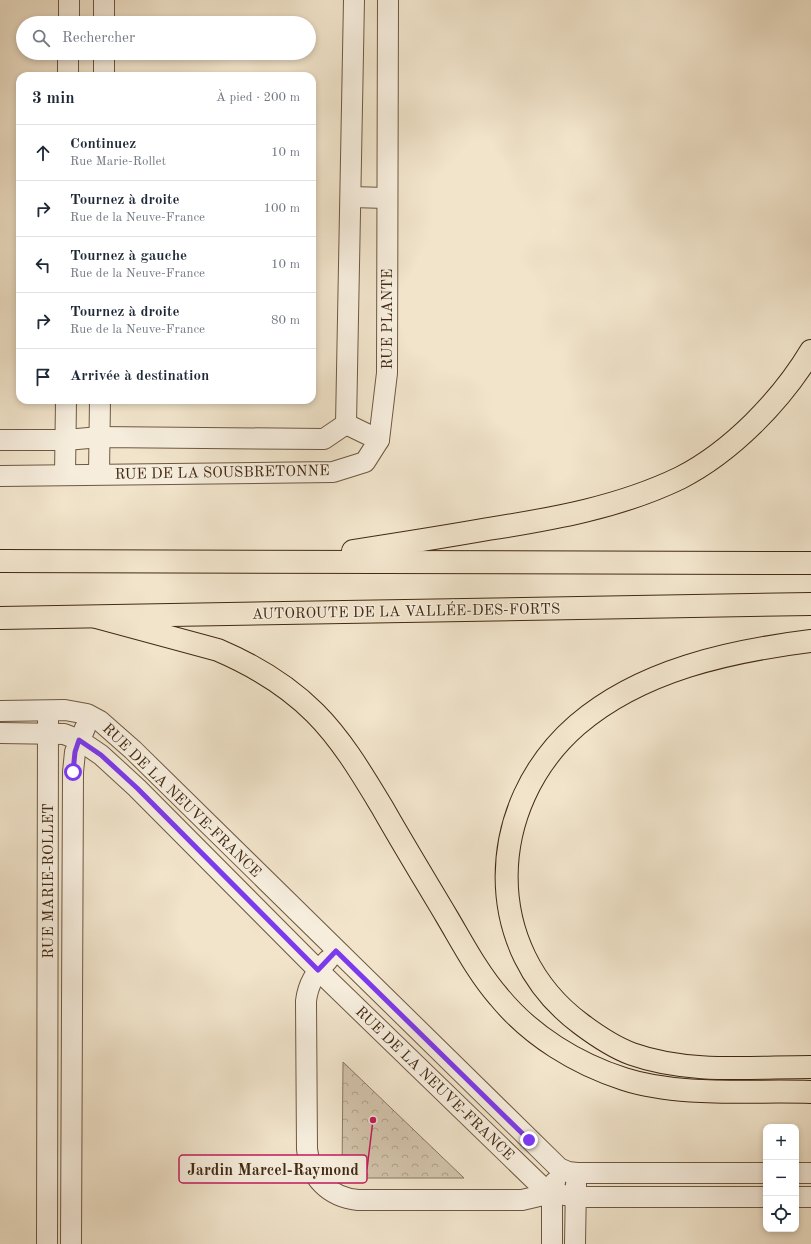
<!DOCTYPE html>
<html lang="fr">
<head>
<meta charset="utf-8">
<style>
  :root { --surface:#fff; --page:#f2f2f3; --text:#1f2937; --muted:#747a83; --line:#e0e1e3 }
  body { margin:0; font-family:"Old Standard TT",serif; background:var(--page); color:var(--text) }
  .controls { position:absolute; right:12px; bottom:12px; display:grid; overflow:hidden; border-radius:8px; box-shadow:0 2px 6px #0003 }
  .controls button { width:36px; height:36px; display:grid; place-items:center; padding:0; border:0; border-bottom:1px solid var(--line); background:var(--surface); color:var(--text); font:20px sans-serif }
  .stop { position:absolute; width:12px; height:12px; margin:-9px; border:3px solid #7c3aed; border-radius:50%; background:#fff }
  .stop.end { background:#7c3aed; border-color:#fff; box-shadow:0 1px 4px #0008 }
  .list { margin:0; padding:0; list-style:none }
  h2 { display:flex; justify-content:space-between; align-items:center; height:52px; margin:0; padding:0 16px; font-size:17px }
  h2 small { font-size:13px; font-weight:400; color:var(--muted) }
  .list li { display:grid; grid-template-columns:26px 1fr auto; gap:12px; align-items:center; box-sizing:border-box; height:56px; padding:0 16px; border-top:1px solid var(--line) }
  .list b { display:block; font-size:15px; white-space:nowrap }
  .list p { margin:0; font-size:13px; white-space:nowrap; color:var(--muted) }
  .list em { font-size:13px; font-style:normal; color:var(--muted) }
  .icon { flex:none; width:22px; height:22px; fill:none; stroke:currentColor; stroke-width:2; stroke-linecap:round; stroke-linejoin:round }
  .map { position:relative; flex:none; width:811px; height:1244px; overflow:hidden }
  .search { position:absolute; background:var(--surface); box-shadow:0 2px 6px #0003; left:16px; top:16px; width:300px; height:44px; display:flex; align-items:center; gap:10px; box-sizing:border-box; padding:0 14px; border-radius:22px; color:var(--muted); font-size:15px }
  .panel { position:absolute; background:var(--surface); box-shadow:0 2px 6px #0003; left:16px; top:72px; width:300px; height:332px; border-radius:12px }
  .map>svg:first-child { display:block }
  .park { fill:url(#park-crowns); stroke:#8a7760 }
  .lines { fill:none; stroke-linecap:round; stroke-linejoin:round }
  .street-casing { stroke:#6e5841; stroke-width:22 }
  .highway-casing { stroke:#422a13; stroke-width:24 }
  .street { stroke:#f6eddd; stroke-width:20 }
  .highway { stroke:#f1e4cb; stroke-width:22 }
  .route { stroke:#7c3aed; stroke-width:5 }
  .labels { text-anchor:middle; stroke-width:3; stroke-linejoin:round; paint-order:stroke }
  .street-label { font-size:15px; fill:#422a13; stroke:#f6eddd }
  .leader { fill:none; stroke:#c2185b; stroke-width:1.5 }
  .callout-dot { fill:#c2185b; stroke:#f6eddd; stroke-width:1.5 }
  .callout { fill:#f6eddd; stroke:#c2185b; stroke-width:1.5 }
  .callout-label { font-size:16px; text-anchor:middle; font-weight:bold; fill:#422a13 }
</style>
</head>
<body>
<div class="map">
<svg width="811" height="1244" viewBox="0 0 811 1244">
  <defs>
    <pattern id="park-crowns" width="20" height="18" patternUnits="userSpaceOnUse"><rect width="20" height="18" fill="#d3c4ac"/><path d="M2 6a3 3 0 1 1 6 0M12 15a3 3 0 1 1 6 0" fill="none" stroke="#ad9f8b"/></pattern>
  </defs>
  <rect width="100%" height="100%" fill="#f1e4cb"/>
  <filter id="stains"><feTurbulence type="fractalNoise" baseFrequency=".005" numOctaves="4"/><feColorMatrix values="0 0 0 0 .2 0 0 0 0 .09 0 0 0 0 .02 0 0 0 .5 -.17"/></filter>
  <radialGradient id="worn" r=".72"><stop offset=".6" stop-color="#630" stop-opacity="0"/><stop offset="1" stop-color="#630" stop-opacity=".3"/></radialGradient>
  <path class="park" d="M343,1062L464,1178H342Z"/>
  <g class="lines">
    <defs>
      <g id="street">
        <path d="M69,23V0"/>
        <path d="M104,23V0"/>
        <path d="M68,76V53"/>
        <path d="M104,76V53"/>
        <path d="M351,197L387,198"/>
        <path d="M346,424L354,0"/>
        <path d="M346,424L379,440"/>
        <path d="M0,440H66L100,437L324,439L346,424"/>
        <path d="M99,473L100,400"/>
        <path d="M65,475L66,400"/>
        <path d="M0,476L333,472L365,462L379,440L387,373L388,0"/>
        <path d="M0,711L65,710L87,714L100,721L133,750L559,1168L568,1172L577,1173H766"/>
        <path d="M0,733L64,734L79,740L101,755L137,788L318,970L543,1188L552,1193L576,1197H766"/>
        <path d="M328,960C315,973 308,984 306,1001L307,1149C310,1178 329,1197 358,1200H522L552,1193"/>
        <path d="M796,1173H811"/>
        <path d="M796,1197H811"/>
        <path d="M47,1244L48,720"/>
        <path d="M71,1244L73,772L75,752L85,728"/>
        <path d="M552,1244V1193L555,1182"/>
        <path d="M575,1244L576,1184"/>
      </g>
      <g id="highway">
        <path d="M353,551C398,544 443,537 488,529C553,519 620,507 680,478C731,452 781,401 811,351"/>
        <path d="M0,561L811,563"/>
        <path d="M96,617L218,650C253,665 288,686 315,713C342,740 362,774 382,807C403,844 425,880 447,917C463,944 478,973 499,997C531,1036 577,1064 624,1079C679,1097 753,1090 811,1092"/>
        <path d="M0,618L811,604"/>
        <path d="M811,641C730,651 641,670 577,725C485,805 480,949 581,1024C597,1036 613,1047 632,1054C688,1074 752,1067 811,1067"/>
      </g>
    </defs>
    <use href="#street" class="street-casing"/>
    <use href="#highway" class="highway-casing"/>
    <use href="#street" class="street"/>
    <use href="#highway" class="highway"/>
  </g>
  <g class="lines">
    <path class="route" d="M73,772L75,752L79,740L101,755L137,788L318,970L336,951L529,1140"/>
  </g>
  <g class="labels">
    <g class="street-label">
      <text transform="translate(387 319) rotate(-90)" y="5">RUE PLANTE</text>
      <text transform="translate(222 472) rotate(-1)" y="5">RUE DE LA SOUSBRETONNE</text>
      <text transform="translate(406 611) rotate(-1)" y="5">AUTOROUTE DE LA VALLÉE-DES-FORTS</text>
      <text transform="translate(182 800) rotate(44)" y="5">RUE DE LA NEUVE-FRANCE</text>
      <text transform="translate(48 881) rotate(-90)" y="5">RUE MARIE-ROLLET</text>
      <text transform="translate(435 1083) rotate(44)" y="5">RUE DE LA NEUVE-FRANCE</text>
    </g>
  </g>
  <path class="leader" d="M373 1120L367 1169"/>
  <circle class="callout-dot" cx="373" cy="1120" r="4"/>
  <rect class="callout" x="179" y="1155" width="188" height="28" rx="4"/>
  <g class="callout-label">
    <text x="273" y="1175">Jardin Marcel-Raymond</text>
  </g>
  <rect width="100%" height="100%" filter="url(#stains)"/>
  <rect width="100%" height="100%" fill="url(#worn)"/>
</svg>
<div class="controls">
<button>+</button>
<button>−</button>
<button><svg class="icon" aria-label="locate" viewBox="0 0 24 24"><circle cx="12" cy="12" r="6"/><path d="M12 2v4M12 18v4M2 12h4M18 12h4"/></svg></button>
</div>
<div class="stop" style="left:73px;top:772px"></div>
<div class="stop end" style="left:529px;top:1140px"></div>
<div class="search"><svg class="icon" aria-label="search" viewBox="0 0 24 24"><circle cx="10" cy="10" r="6"/><path d="M15 15l6 6"/></svg>Rechercher</div>
<section class="panel">
<h2>3 min<small>À pied · 200 m</small></h2>
<ul class="list">
<li><svg class="icon" aria-label="ahead" viewBox="0 0 24 24"><path d="M12 20V5M6 11l6-6 6 6"/></svg><div><b>Continuez</b><p>Rue Marie-Rollet</p></div><em>10 m</em></li>
<li><svg class="icon" aria-label="right" viewBox="0 0 24 24"><path d="M7 20v-9h11M14 6l5 5-5 5"/></svg><div><b>Tournez à droite</b><p>Rue de la Neuve-France</p></div><em>100 m</em></li>
<li><svg class="icon" aria-label="left" viewBox="0 0 24 24"><path d="M17 20v-9H6M10 6l-5 5 5 5"/></svg><div><b>Tournez à gauche</b><p>Rue de la Neuve-France</p></div><em>10 m</em></li>
<li><svg class="icon" aria-label="right" viewBox="0 0 24 24"><path d="M7 20v-9h11M14 6l5 5-5 5"/></svg><div><b>Tournez à droite</b><p>Rue de la Neuve-France</p></div><em>80 m</em></li>
<li><svg class="icon" aria-label="arrive" viewBox="0 0 24 24"><path d="M6 21V4h12l-3 4 3 4H6"/></svg><div><b>Arrivée à destination</b></div></li>
</ul>
</section>
</div>
</body>
</html>
